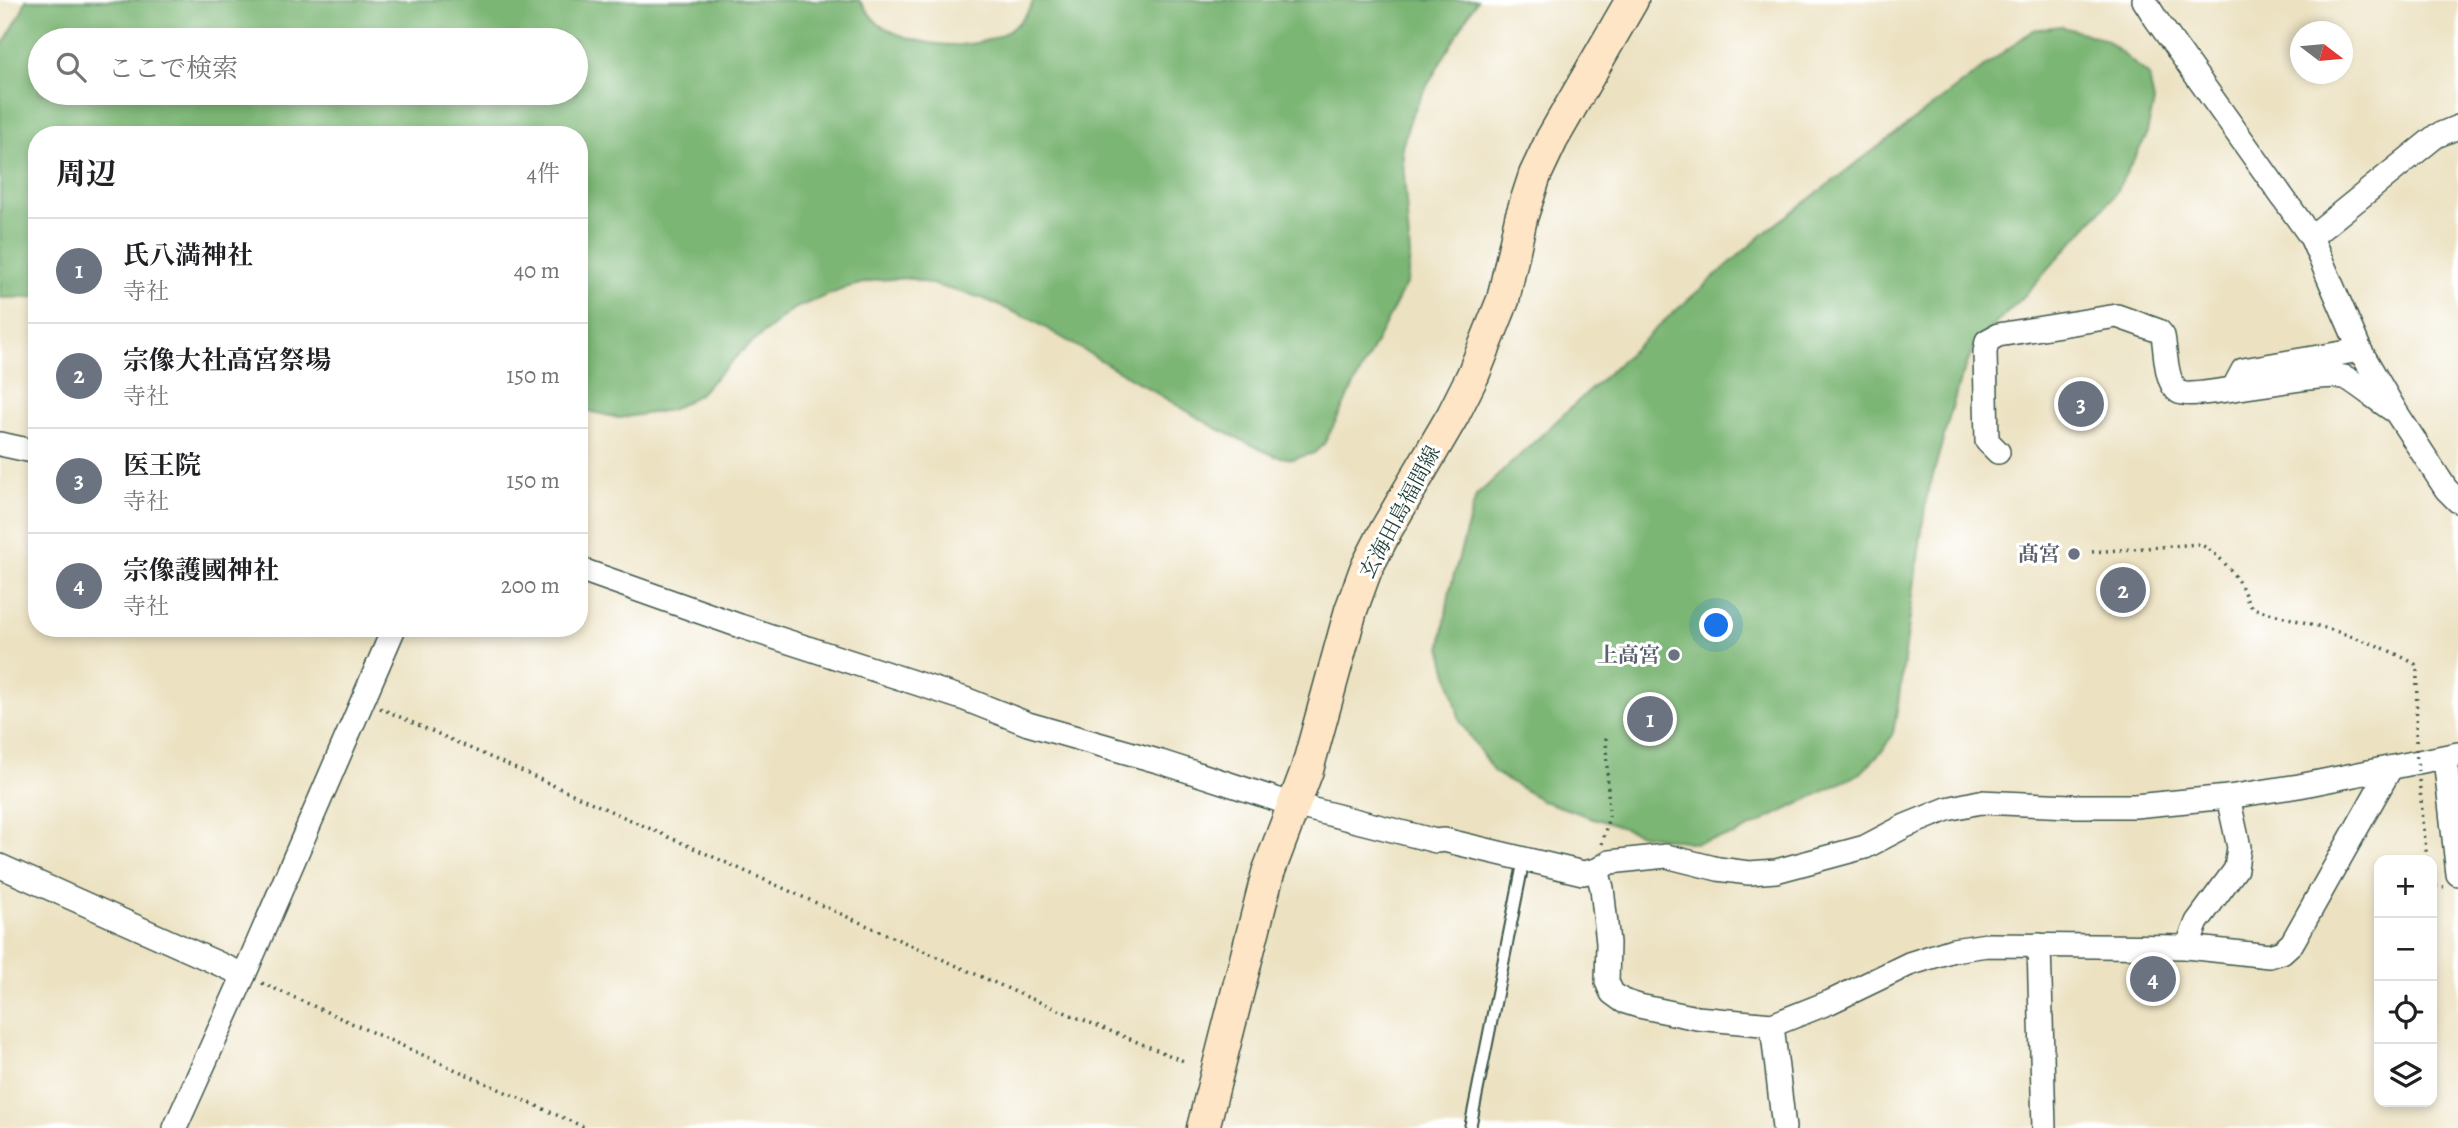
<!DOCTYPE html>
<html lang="ja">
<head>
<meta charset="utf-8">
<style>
  :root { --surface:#fff; --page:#f6f6f6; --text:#202124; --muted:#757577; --line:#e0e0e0; --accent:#db2777 }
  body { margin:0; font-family:Alegreya,"Noto Serif JP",serif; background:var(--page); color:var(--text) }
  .controls { position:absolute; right:21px; bottom:21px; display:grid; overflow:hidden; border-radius:14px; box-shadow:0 4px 10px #0003 }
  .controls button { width:63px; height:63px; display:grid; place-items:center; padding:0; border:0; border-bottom:2px solid var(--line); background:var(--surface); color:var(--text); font:35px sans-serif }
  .compass { position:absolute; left:2290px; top:21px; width:63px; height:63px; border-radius:50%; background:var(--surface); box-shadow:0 4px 10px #0003; rotate:106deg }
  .you { position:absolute; left:1717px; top:626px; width:24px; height:24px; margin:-18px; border:5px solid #fff; border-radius:50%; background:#1a73e8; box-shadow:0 0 0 10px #1a73e833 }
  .badge { display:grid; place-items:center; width:46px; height:46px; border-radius:50%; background:var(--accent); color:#fff; font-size:23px; font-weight:700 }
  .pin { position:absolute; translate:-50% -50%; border:4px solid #fff; box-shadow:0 2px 7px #0006 }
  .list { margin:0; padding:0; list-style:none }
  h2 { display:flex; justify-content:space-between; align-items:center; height:91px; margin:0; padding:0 28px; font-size:30px }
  h2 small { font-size:23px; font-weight:400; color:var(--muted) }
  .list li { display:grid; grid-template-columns:46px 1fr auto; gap:21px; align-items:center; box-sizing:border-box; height:105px; padding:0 28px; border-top:2px solid var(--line) }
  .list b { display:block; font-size:26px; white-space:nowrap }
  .list p { margin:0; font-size:23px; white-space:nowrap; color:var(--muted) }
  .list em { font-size:23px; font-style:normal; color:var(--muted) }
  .icon { flex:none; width:38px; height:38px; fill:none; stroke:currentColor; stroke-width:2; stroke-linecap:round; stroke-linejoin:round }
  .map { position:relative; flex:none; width:2458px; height:1128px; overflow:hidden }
  .search { position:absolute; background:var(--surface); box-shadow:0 4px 10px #0003; left:28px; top:28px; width:560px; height:77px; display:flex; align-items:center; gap:18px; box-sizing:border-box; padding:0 24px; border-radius:38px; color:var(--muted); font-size:26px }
  .panel { position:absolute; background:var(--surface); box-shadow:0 4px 10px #0003; left:28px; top:126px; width:560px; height:511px; border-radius:28px }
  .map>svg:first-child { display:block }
  .forest { fill:#7cb674; stroke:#4e7a54; stroke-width:2; fill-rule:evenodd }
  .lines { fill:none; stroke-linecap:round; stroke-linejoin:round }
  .service-casing { stroke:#3e5649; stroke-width:14 }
  .minor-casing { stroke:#3e5649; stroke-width:26 }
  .secondary-casing { stroke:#3e5649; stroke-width:35 }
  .path { stroke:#3e5649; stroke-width:3.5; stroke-dasharray:2 5; stroke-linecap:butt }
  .service { stroke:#fff; stroke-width:10 }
  .minor { stroke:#fff; stroke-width:23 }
  .secondary { stroke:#fde5c5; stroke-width:32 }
  .path-bridge { stroke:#3e5649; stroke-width:3.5; stroke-dasharray:2 5; stroke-linecap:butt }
  .worship-dot { fill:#6b7280; stroke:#fff; stroke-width:2.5 }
  .labels { text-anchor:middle; stroke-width:6; stroke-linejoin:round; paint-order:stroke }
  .street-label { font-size:21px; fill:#1f3d34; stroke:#fff }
  .worship-label { font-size:21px; font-weight:bold; fill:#5b616d; stroke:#fff; text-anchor:end }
</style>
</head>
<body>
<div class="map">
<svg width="2458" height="1128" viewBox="0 0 2458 1128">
  <rect width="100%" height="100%" fill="#fff"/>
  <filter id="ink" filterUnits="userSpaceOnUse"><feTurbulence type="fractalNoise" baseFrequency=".0143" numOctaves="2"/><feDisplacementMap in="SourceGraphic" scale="14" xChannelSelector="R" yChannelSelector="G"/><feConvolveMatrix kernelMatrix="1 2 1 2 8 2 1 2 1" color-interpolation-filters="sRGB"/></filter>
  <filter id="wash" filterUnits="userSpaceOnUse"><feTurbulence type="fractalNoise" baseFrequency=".00686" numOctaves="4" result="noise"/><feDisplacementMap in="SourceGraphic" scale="28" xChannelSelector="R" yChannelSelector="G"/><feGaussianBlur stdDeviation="1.57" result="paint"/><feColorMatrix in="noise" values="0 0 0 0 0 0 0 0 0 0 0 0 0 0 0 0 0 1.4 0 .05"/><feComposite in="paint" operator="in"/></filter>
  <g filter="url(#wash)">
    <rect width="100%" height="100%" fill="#ece2c2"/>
    <g class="forest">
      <path d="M26,0H859C865,8 872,19 880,25C925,53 1011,57 1034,0H1477L1424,91L1411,117L1402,147L1410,256L1407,282L1324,444L1314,453L1293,459L1275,456L1216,428L1032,320L982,298L909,278L876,280L848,287L793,309L744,349L698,395L670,410L619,418L579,409V135H37V297L0,298V49L20,15ZM40,40H576V93H40Z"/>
      <path d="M2060,26L2106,40L2149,76L2154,102L2146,137L2113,197L2023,297L1976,343L1959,383L1926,500L1897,711L1893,733L1883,750L1861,773L1735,835L1695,843L1641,834L1543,801L1494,772L1460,721L1441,646L1450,589L1476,496L1664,321L1768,230L2033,30Z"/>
    </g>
  </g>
  <g filter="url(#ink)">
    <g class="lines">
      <defs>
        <path id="service" d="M1470,1128L1524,859"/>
        <g id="minor">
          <path d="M2144,0L2156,19L2311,237L2360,350L2396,412L2446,489L2458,501"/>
          <path d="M2311,237L2436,136L2458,127"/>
          <path d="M2234,387L2243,370L2360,350"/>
          <path d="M0,444L37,452"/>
          <path d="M1998,452L1987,441L1985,352L1987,341L1998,335L2117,316L2159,331L2163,336C2166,351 2165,383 2179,392C2193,401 2314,371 2344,377C2352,379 2382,404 2393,410"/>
          <path d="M579,569L740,626L965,699L1028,724L1161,762L1294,805L1436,841L1444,840L1583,873L1597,870L1610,862L1666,856L1718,869L1749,873L1776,871L1865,847L1905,826L1947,809L1980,802L2071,806H2135L2228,797L2299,786L2458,754"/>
          <path d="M2445,758L2458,874"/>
          <path d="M0,866L244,975"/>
          <path d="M1597,870L1602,888L1608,943L1607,982L1612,993L1623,1001L1639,1006L1697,1018L1772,1025L1830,1002L1909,964L1953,950L1987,945L2187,947L2269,956L2282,952L2292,943L2390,769"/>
          <path d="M2039,945L2044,1128"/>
          <path d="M2187,947L2197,922L2236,869L2239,847L2228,797"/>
          <path d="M1772,1025L1784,1128"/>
          <path d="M175,1128L244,975L394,628"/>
        </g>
        <path id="secondary" d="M1203,1128L1268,873L1307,770L1351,610L1366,569L1386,530L1453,415L1473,375L1503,300L1521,218L1535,175L1552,139L1632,0"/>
      </defs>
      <use href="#service" class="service-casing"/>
      <use href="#minor" class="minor-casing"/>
      <use href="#secondary" class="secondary-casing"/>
      <g class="path">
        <path d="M2092,552L2199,544C2216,551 2231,569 2240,584C2246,593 2245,603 2255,609C2308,624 2367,636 2415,664L2417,671L2416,744"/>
        <path d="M380,708L1020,994L1186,1062"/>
        <path d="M2419,780L2427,860"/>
        <path d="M1602,844L1609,816L1606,738"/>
        <path d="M2432,880L2436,886L2444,887"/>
        <path d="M2432,905L2436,886"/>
        <path d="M2432,979L2435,1015"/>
        <path d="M262,983L586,1128"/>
      </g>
      <use href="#service" class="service"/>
      <use href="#minor" class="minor"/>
      <use href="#secondary" class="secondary"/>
      <path class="path-bridge" d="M2416,749L2418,771"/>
    </g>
  </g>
  <g class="worship-dot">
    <circle cx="2074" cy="554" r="7"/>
    <circle cx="1674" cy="655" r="7"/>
  </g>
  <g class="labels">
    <g class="street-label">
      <text transform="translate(1400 512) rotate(-62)" y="7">玄海田島福間線</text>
    </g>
    <g class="worship-label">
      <text x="2060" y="561">髙宮</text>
      <text x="1660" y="662">上高宮</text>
    </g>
  </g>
</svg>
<div class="controls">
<button>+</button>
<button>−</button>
<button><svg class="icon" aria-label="locate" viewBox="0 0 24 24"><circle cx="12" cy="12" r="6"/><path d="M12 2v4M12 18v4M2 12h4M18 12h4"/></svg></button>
<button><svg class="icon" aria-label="layers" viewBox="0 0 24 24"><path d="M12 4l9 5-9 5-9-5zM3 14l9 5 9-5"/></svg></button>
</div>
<svg class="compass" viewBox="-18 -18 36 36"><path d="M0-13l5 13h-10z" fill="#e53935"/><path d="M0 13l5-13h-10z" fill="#757577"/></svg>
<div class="you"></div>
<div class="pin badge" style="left:1650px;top:719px;background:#6b7280">1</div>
<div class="pin badge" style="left:2123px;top:590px;background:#6b7280">2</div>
<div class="pin badge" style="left:2081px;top:404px;background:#6b7280">3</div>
<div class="pin badge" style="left:2153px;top:979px;background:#6b7280">4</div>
<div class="search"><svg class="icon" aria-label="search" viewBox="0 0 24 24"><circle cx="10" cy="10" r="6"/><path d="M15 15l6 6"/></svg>ここで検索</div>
<section class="panel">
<h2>周辺<small>4件</small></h2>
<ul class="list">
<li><span class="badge" style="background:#6b7280">1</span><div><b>氏八満神社</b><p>寺社</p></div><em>40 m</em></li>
<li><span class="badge" style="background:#6b7280">2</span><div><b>宗像大社高宮祭場</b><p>寺社</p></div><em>150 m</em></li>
<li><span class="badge" style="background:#6b7280">3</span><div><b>医王院</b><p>寺社</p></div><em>150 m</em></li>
<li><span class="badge" style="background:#6b7280">4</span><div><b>宗像護國神社</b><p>寺社</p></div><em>200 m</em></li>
</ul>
</section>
</div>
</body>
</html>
